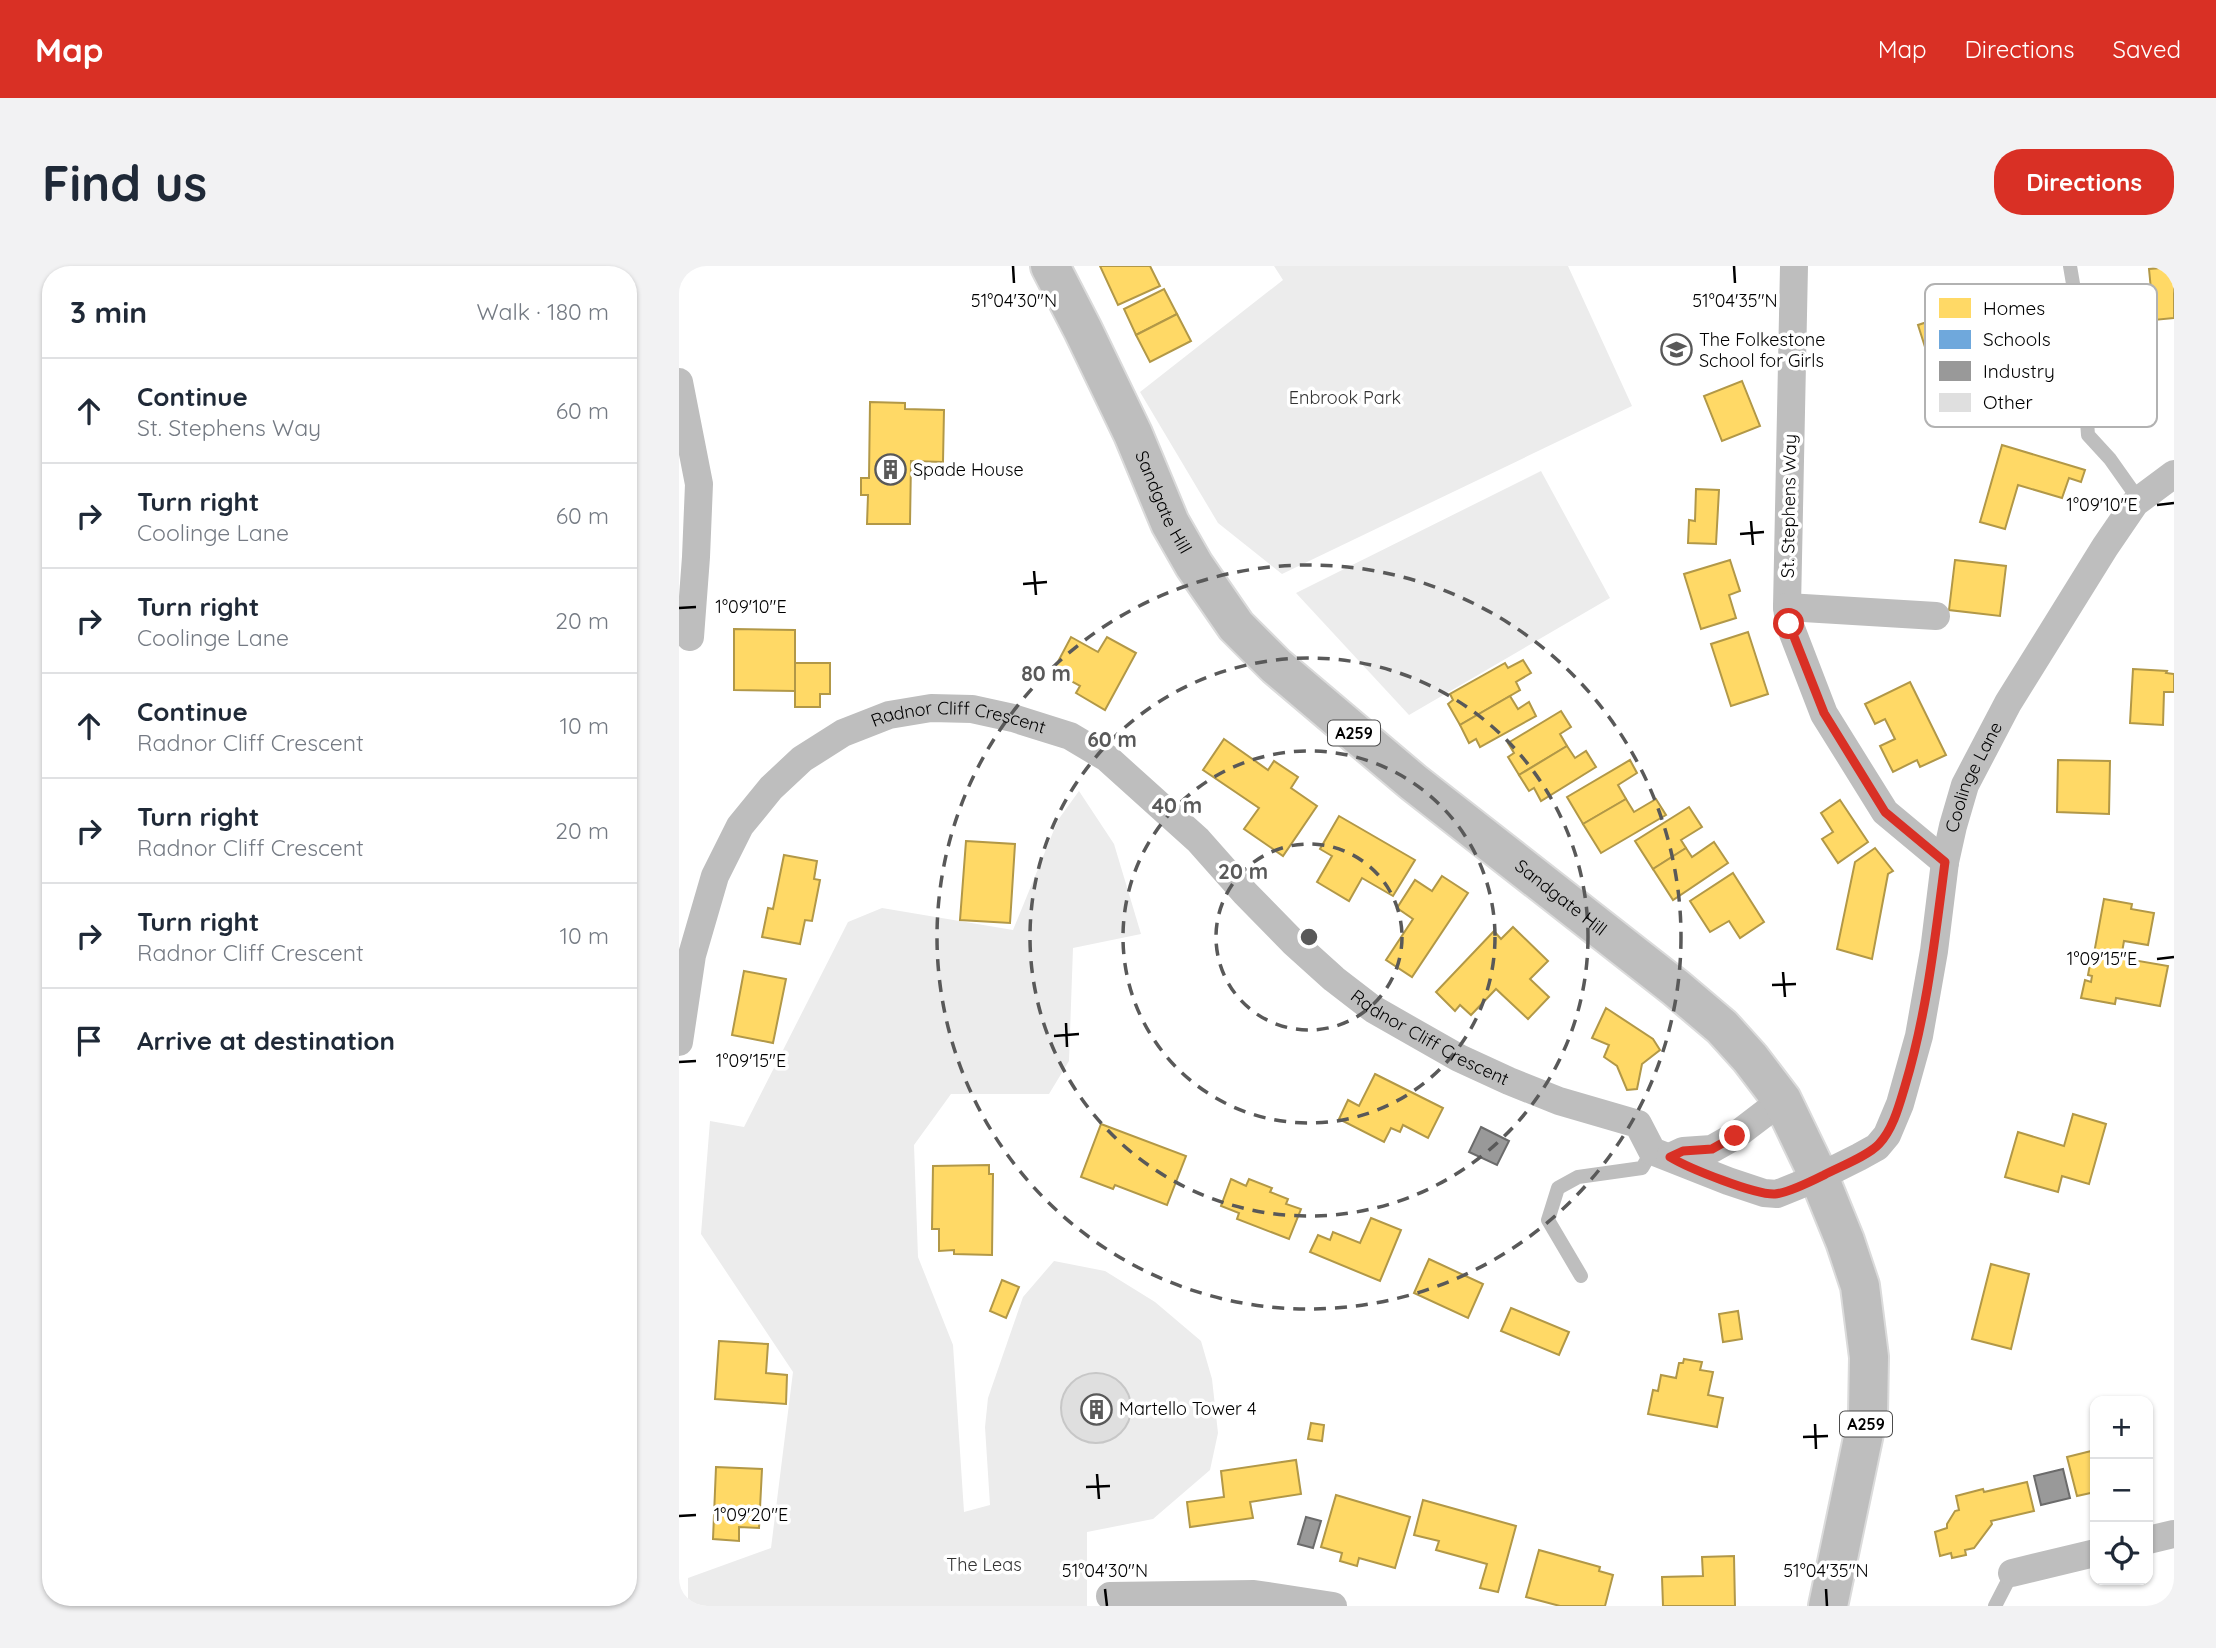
<!DOCTYPE html>
<html lang="en">
<head>
<meta charset="utf-8">
<style>
  :root { --surface:#fff; --page:#f2f2f3; --text:#1f2937; --muted:#747a83; --line:#e0e1e3; --accent:#d93025 }
  body { margin:0; font-family:Quicksand,sans-serif; background:var(--page); color:var(--text) }
  .controls { position:absolute; right:21px; bottom:21px; display:grid; overflow:hidden; border-radius:14px; box-shadow:0 2px 5px #0004 }
  .controls button { width:63px; height:63px; display:grid; place-items:center; padding:0; border:0; border-bottom:2px solid var(--line); background:var(--surface); color:var(--text); font:35px sans-serif }
  .stop { position:absolute; width:21px; height:21px; margin:-16px; border:5px solid #d93025; border-radius:50%; background:#fff }
  .stop.end { background:#d93025; border-color:#fff; box-shadow:0 2px 7px #0008 }
  .list { margin:0; padding:0; list-style:none }
  h2 { display:flex; justify-content:space-between; align-items:center; height:91px; margin:0; padding:0 28px; font-size:30px }
  h2 small { font-size:23px; font-weight:400; color:var(--muted) }
  .list li { display:grid; grid-template-columns:46px 1fr auto; gap:21px; align-items:center; box-sizing:border-box; height:105px; padding:0 28px; border-top:2px solid var(--line) }
  .list b { display:block; font-size:26px; white-space:nowrap }
  .list p { margin:0; font-size:23px; white-space:nowrap; color:var(--muted) }
  .list em { font-size:23px; font-style:normal; color:var(--muted) }
  .icon { flex:none; width:38px; height:38px; fill:none; stroke:currentColor; stroke-width:2; stroke-linecap:round; stroke-linejoin:round }
  .map { position:relative; flex:none; width:1495px; height:1340px; overflow:hidden; border-radius:28px }
  header { display:flex; align-items:center; gap:42px; box-sizing:border-box; height:98px; padding:0 35px; background:var(--accent); color:#fff }
  header strong { font-size:33px }
  nav { display:flex; gap:38px; margin-inline-start:auto; font-size:24px }
  .intro { display:flex; align-items:center; justify-content:space-between; box-sizing:border-box; height:168px; padding:0 42px }
  h1 { margin:0; font-size:49px }
  .button { padding:18px 32px; border-radius:28px; background:var(--accent); color:#fff; font-size:24px; font-weight:700 }
  main { display:flex; gap:42px; padding:0 42px }
  aside { flex:1; background:var(--surface); border-radius:28px; box-shadow:0 2px 5px #0004 }
  .map>svg:first-child { display:block }
  .green { fill:#ececec }
  .homes { fill:#ffd966; stroke:#b29847; stroke-width:2 }
  .industry { fill:#999; stroke:#6b6b6b; stroke-width:2 }
  .building { fill:#dfdfdf; stroke:#c7c7c7; stroke-width:2 }
  .lines { fill:none; stroke-linecap:round; stroke-linejoin:round }
  .trunk-casing { stroke:#dbdbdb; stroke-width:42 }
  .service { stroke:#bebebe; stroke-width:14 }
  .minor { stroke:#bebebe; stroke-width:28 }
  .trunk { stroke:#bebebe; stroke-width:38 }
  .route { stroke:#d93025; stroke-width:9 }
  .ticks { fill:none; stroke:#000; stroke-width:2.5 }
  .ring { fill:none; stroke:#595959; stroke-width:3.5; stroke-dasharray:12 9 }
  .labels { text-anchor:middle; stroke-width:7; stroke-linejoin:round; paint-order:stroke }
  .shield { fill:#fff; stroke:#4c4c4c; stroke-width:2 }
  .shield-label { font-size:16px; font-weight:bold; fill:#000 }
  .poi-label { font-size:18px; fill:#000; stroke:#fff; text-anchor:start }
  .park-label { font-size:18px; fill:#333; stroke:#fff }
  .street-label { font-size:18px; fill:#000; stroke:#fff }
  .key { fill:#fff; stroke:#b2b2b2; stroke-width:2 }
  .key-label { font-size:19px; fill:#000 }
  .ticks-label { font-size:18px; text-anchor:middle; fill:#000; stroke:#fff; stroke-width:7; stroke-linejoin:round; paint-order:stroke }
  .centre { fill:#595959; stroke:#fff; stroke-width:3.5 }
  .ring-label { font-size:21px; text-anchor:middle; font-weight:bold; fill:#595959; stroke:#fff; stroke-width:7; stroke-linejoin:round; paint-order:stroke }
</style>
</head>
<body>
<header>
<strong>Map</strong>
<nav><a>Map</a><a>Directions</a><a>Saved</a></nav>
</header>
<div class="intro"><h1>Find us</h1><a class="button">Directions</a></div>
<main>
<aside>
<h2>3 min<small>Walk · 180 m</small></h2>
<ul class="list">
<li><svg class="icon" aria-label="ahead" viewBox="0 0 24 24"><path d="M12 20V5M6 11l6-6 6 6"/></svg><div><b>Continue</b><p>St. Stephens Way</p></div><em>60 m</em></li>
<li><svg class="icon" aria-label="right" viewBox="0 0 24 24"><path d="M7 20v-9h11M14 6l5 5-5 5"/></svg><div><b>Turn right</b><p>Coolinge Lane</p></div><em>60 m</em></li>
<li><svg class="icon" aria-label="right" viewBox="0 0 24 24"><path d="M7 20v-9h11M14 6l5 5-5 5"/></svg><div><b>Turn right</b><p>Coolinge Lane</p></div><em>20 m</em></li>
<li><svg class="icon" aria-label="ahead" viewBox="0 0 24 24"><path d="M12 20V5M6 11l6-6 6 6"/></svg><div><b>Continue</b><p>Radnor Cliff Crescent</p></div><em>10 m</em></li>
<li><svg class="icon" aria-label="right" viewBox="0 0 24 24"><path d="M7 20v-9h11M14 6l5 5-5 5"/></svg><div><b>Turn right</b><p>Radnor Cliff Crescent</p></div><em>20 m</em></li>
<li><svg class="icon" aria-label="right" viewBox="0 0 24 24"><path d="M7 20v-9h11M14 6l5 5-5 5"/></svg><div><b>Turn right</b><p>Radnor Cliff Crescent</p></div><em>10 m</em></li>
<li><svg class="icon" aria-label="arrive" viewBox="0 0 24 24"><path d="M6 21V4h12l-3 4 3 4H6"/></svg><div><b>Arrive at destination</b></div></li>
</ul>
</aside>
<div class="map">
<svg width="1495" height="1340" viewBox="0 0 1495 1340">
  <rect width="100%" height="100%" fill="#fff"/>
  <g class="green">
    <path d="M595,0H889L953,140L603,308L539,257L461,126L604,14Z"/>
    <path d="M862,205L931,332L730,449L617,327Z"/>
    <path d="M400,525L435,578L462,668L394,682L390,795L370,828H272L235,879L239,991L274,1079L285,1246L311,1239L306,1161L309,1132L344,1031L375,995L426,1005L476,1036L522,1075L533,1113L539,1167L531,1204L474,1253L408,1266V1340H9V1312L92,1282L114,1106L22,968L31,855L65,861L169,656L203,642L334,664L379,554Z"/>
  </g>
  <g class="homes">
    <path d="M421,0H471L481,20L439,39Z"/>
    <path d="M1495,1V52L1475,54L1470,3Z"/>
    <path d="M485,23L498,48L457,69L445,43Z"/>
    <path d="M1278,46L1298,109L1259,122L1239,59Z"/>
    <path d="M498,48L512,75L471,96L457,69Z"/>
    <path d="M1063,115L1081,160L1043,175L1025,130Z"/>
    <path d="M191,136L226,137V143L265,144L264,196L232,195L231,258H188L189,229H182V212H190Z"/>
    <path d="M1323,179L1406,204L1402,216L1390,212L1383,232L1339,219L1326,263L1301,256Z"/>
    <path d="M1017,223L1040,224L1037,278L1009,277L1010,254L1016,255Z"/>
    <path d="M1051,294L1061,325L1050,329L1057,352L1022,363L1005,308Z"/>
    <path d="M1276,294L1327,300L1321,350L1270,344Z"/>
    <path d="M55,363L116,364V425L55,424Z"/>
    <path d="M1069,366L1089,428L1052,440L1032,378Z"/>
    <path d="M392,371L419,386L428,371L457,387L426,444L397,427L401,420L374,405Z"/>
    <path d="M844,394L852,407L837,416L841,424L781,459L769,438L774,434L771,428L826,397L829,402Z"/>
    <path d="M116,397H151V428H141V441H116Z"/>
    <path d="M1454,403L1488,405L1487,407L1495,408V426H1485L1484,459L1451,457Z"/>
    <path d="M1231,416L1267,489L1241,501L1238,494L1214,506L1201,480L1216,473L1206,453L1196,458L1186,438Z"/>
    <path d="M831,430L839,443L850,436L857,450L801,481L797,473L790,477L781,459Z"/>
    <path d="M882,445L892,461L881,468L888,480L840,509L829,491L835,487L829,477Z"/>
    <path d="M545,473L589,504L595,495L619,511L612,522L638,540L604,590L565,563L580,542L524,504Z"/>
    <path d="M888,480L896,492L907,485L917,501L862,535L855,522L850,525L840,509Z"/>
    <path d="M951,494L958,507L939,519L947,533L904,558L888,531Z"/>
    <path d="M1379,494L1431,495L1430,548L1378,546Z"/>
    <path d="M947,533L955,546L977,533L987,549L922,587L904,558Z"/>
    <path d="M1161,534L1189,576L1159,597L1143,573L1154,566L1142,547Z"/>
    <path d="M1010,541L1023,561L1002,574L1007,582L974,603L956,575Z"/>
    <path d="M660,550L736,594L714,630L683,612L670,635L638,616L653,590L641,583Z"/>
    <path d="M287,575L336,578L331,657L281,654Z"/>
    <path d="M1035,576L1049,597L994,634L974,603L1007,582L1013,591Z"/>
    <path d="M1196,582L1214,605L1209,608L1193,693L1158,683L1176,596Z"/>
    <path d="M105,589L138,595L135,613L141,614L133,655L126,654L121,678L83,671L89,642L94,643Z"/>
    <path d="M1054,607L1085,656L1061,672L1050,655L1031,666L1011,635Z"/>
    <path d="M763,610L789,627L733,711L707,694L734,653L718,642L736,614L753,625Z"/>
    <path d="M1425,633L1453,638L1452,643L1475,647L1469,679L1445,675L1442,692L1489,700L1481,740L1437,732L1436,738L1402,732L1406,714L1412,716L1413,710L1409,709L1412,693H1414Z"/>
    <path d="M834,661L869,695L851,713L870,731L849,753L817,723L792,749L781,739L776,745L757,726L815,665L822,673Z"/>
    <path d="M65,705L107,713L94,777L53,769Z"/>
    <path d="M927,742L974,773L981,784L963,798L958,823L948,824L938,800L925,791L930,779L913,772Z"/>
    <path d="M696,808L764,842L749,872L724,859L721,866L712,862L705,876L660,853L669,834L680,840Z"/>
    <path d="M1394,848L1427,858L1410,918L1383,910L1379,926L1326,911L1339,866L1385,880Z"/>
    <path d="M422,858L507,890L488,939L436,919L434,923L402,911Z"/>
    <path d="M310,899V908H314L313,989L275,988V984L260,985V963H253L254,900Z"/>
    <path d="M552,913L567,920L570,913L593,922L591,926L609,933L607,938L622,943L610,973L558,953L560,947L542,940Z"/>
    <path d="M692,952L722,964L701,1015L631,986L639,969L651,974L654,966L681,977Z"/>
    <path d="M750,993L804,1018L789,1052L735,1027Z"/>
    <path d="M1312,998L1350,1008L1332,1083L1293,1073Z"/>
    <path d="M323,1014L340,1021L327,1052L311,1045Z"/>
    <path d="M832,1042L890,1066L880,1089L822,1065Z"/>
    <path d="M1059,1045L1063,1073L1044,1076L1040,1048Z"/>
    <path d="M40,1075L89,1078L87,1107L108,1109L107,1138L36,1133Z"/>
    <path d="M1005,1093L1023,1096L1021,1104L1034,1106L1029,1129L1044,1132L1038,1161L969,1148L974,1124L979,1125L982,1109L997,1112L1000,1097H1004Z"/>
    <path d="M632,1157L645,1159L643,1175L629,1173Z"/>
    <path d="M1416,1184V1228V1226L1398,1230L1388,1191Z"/>
    <path d="M617,1194L622,1228L571,1236L574,1252L511,1261L508,1236L545,1231L542,1205Z"/>
    <path d="M37,1201L83,1203L80,1262L60,1261V1275L34,1273Z"/>
    <path d="M1348,1216L1355,1245L1312,1255L1313,1258L1295,1282L1286,1284L1287,1289L1273,1292L1272,1287L1261,1290L1256,1266L1268,1262V1258L1276,1245L1280,1244L1277,1230L1304,1223L1305,1226Z"/>
    <path d="M657,1229L731,1251L716,1302L680,1292L678,1300L661,1295L663,1287L642,1281Z"/>
    <path d="M744,1234L837,1260L819,1326L801,1322L808,1298L757,1284L760,1275L735,1269Z"/>
    <path d="M860,1284L921,1301L920,1305L934,1309L926,1340H881L847,1331Z"/>
    <path d="M1055,1290L1056,1340H984L983,1311L1024,1310L1023,1291Z"/>
  </g>
  <g class="industry">
    <path d="M802,861L830,875L818,899L790,886Z"/>
    <path d="M1384,1203L1391,1232L1362,1239L1355,1210Z"/>
    <path d="M627,1251L642,1255L634,1282L619,1278Z"/>
  </g>
  <circle class="building" cx="417" cy="1142" r="35"/>
  <g class="lines">
    <defs>
      <g id="trunk">
        <path id="s2" d="M371,0L404,64L454,168L491,257L515,299L557,360L597,400L734,516L997,722L1043,761L1071,792L1103,834L1140,911L1166,975L1181,1020L1190,1091L1189,1148L1149,1340"/>
      </g>
    </defs>
    <use href="#trunk" class="trunk-casing"/>
    <g class="service">
      <path d="M1391,0L1401,59L1409,169L1431,193L1460,234"/>
      <path d="M902,1010L869,954L879,922L899,911L963,902L973,885"/>
      <path d="M1316,1340L1333,1307"/>
    </g>
    <g class="minor">
      <path d="M1115,0L1108,341L1110,357L1145,448L1206,546L1266,596"/>
      <path d="M0,116L20,218L17,291L11,371"/>
      <path d="M1108,341L1257,350"/>
      <path id="s1" d="M0,776L13,689L36,610L61,560L92,522L123,493L164,467L210,449L252,442L293,443L334,452L391,470L428,492L519,574L566,627L614,676L655,713L694,743L780,792L830,815L880,835L959,858L973,885L1049,915L1085,927L1098,928L1140,911L1180,891L1198,881L1208,869L1221,838L1240,770L1255,685L1266,596L1274,560L1286,519L1329,437L1426,281L1456,237L1495,208"/>
      <path d="M991,891L1004,885L1033,883L1056,870L1103,834"/>
      <path d="M1469,1274L1495,1268"/>
      <path d="M1333,1307L1416,1287"/>
      <path d="M431,1330L575,1328L654,1340"/>
    </g>
    <use href="#trunk" class="trunk"/>
  </g>
  <g class="lines">
    <path class="route" d="M1056,870L1033,883L1004,885L991,891C1009,902 1076,929 1096,928C1109,927 1133,915 1145,909C1160,901 1189,890 1200,878C1214,863 1220,840 1226,820C1248,747 1256,672 1266,596L1206,546L1145,447L1110,358"/>
  </g>
  <path class="ticks" d="M334,0L335,17M1055,0L1056,17M1478,239L1495,237M1072,255L1074,279M1061,268L1085,266M355,305L357,329M344,318L368,316M0,342L17,341M1478,693L1495,691M1104,706L1106,731M1093,719L1117,718M387,757L388,781M375,770L400,768M0,796L17,795M1136,1158L1137,1183M1124,1171L1149,1170M418,1208L420,1233M407,1221L431,1220M0,1250L17,1249M426,1323L428,1340M1147,1323L1148,1340"/>
  <g class="ring">
    <circle cx="630" cy="671" r="93"/>
    <circle cx="630" cy="671" r="186"/>
    <circle cx="630" cy="671" r="279"/>
    <circle cx="630" cy="671" r="372"/>
  </g>
  <defs>
    <symbol id="school-ring" viewBox="-11 -11 22 22"><circle r="9.5" fill="#fff" stroke="#595959" stroke-width="1.5"/><path d="M0-5L7-2L0 1L-7-2ZM-4 1L0 2.5L4 1V4Q0 6-4 4Z" fill="#595959"/></symbol>
    <symbol id="building-ring" viewBox="-11 -11 22 22"><circle r="9.5" fill="#fff" stroke="#595959" stroke-width="1.5"/><path d="M-4-6H4V6H1V3H-1V6H-4ZM-2.5-4.3h1.7v1.8h-1.7ZM.8-4.3h1.7v1.8H.8ZM-2.5-1h1.7V.8h-1.7ZM.8-1h1.7V.8H.8Z" fill="#595959"/></symbol>
  </defs>
  <g fill-rule="evenodd">
    <use href="#school-ring" x="980" y="66" width="35" height="35"/>
    <use href="#building-ring" x="194" y="186" width="35" height="35"/>
    <use href="#building-ring" x="400" y="1126" width="35" height="35"/>
  </g>
  <g class="labels">
    <g class="shield">
      <rect x="649" y="454.5" width="52" height="25" rx="5"/>
      <rect x="1161" y="1145.5" width="52" height="25" rx="5"/>
    </g>
    <g class="shield-label">
      <text x="675" y="473">A259</text>
      <text x="1187" y="1164">A259</text>
    </g>
    <g class="poi-label">
      <text x="1020" y="80">The Folkestone<tspan x="1020" dy="21">School for Girls</tspan></text>
      <text x="234" y="210">Spade House</text>
      <text x="440" y="1149">Martello Tower 4</text>
    </g>
    <g class="park-label">
      <text x="666" y="138">Enbrook Park</text>
      <text x="305" y="1305">The Leas</text>
    </g>
    <g class="street-label">
      <text dy="6" stroke="none"><textPath href="#s2" startOffset="262">Sandgate Hill</textPath></text>
      <text transform="translate(1110 240) rotate(-89)" y="6">St. Stephens Way</text>
      <text dy="6" stroke="none"><textPath href="#s1" startOffset="486">Radnor Cliff Crescent</textPath></text>
      <text dy="6" stroke="none"><textPath href="#s1" startOffset="1960">Coolinge Lane</textPath></text>
      <text dy="6" stroke="none"><textPath href="#s2" startOffset="830">Sandgate Hill</textPath></text>
      <text dy="6" stroke="none"><textPath href="#s1" startOffset="1074">Radnor Cliff Crescent</textPath></text>
    </g>
  </g>
  <rect x="1246" y="18" width="232" height="143" rx="10" class="key"/>
  <rect x="1260" y="32" width="32" height="20" fill="#ffd966"/>
  <rect x="1260" y="64" width="32" height="19" fill="#6fa8dc"/>
  <rect x="1260" y="95" width="32" height="20" fill="#999"/>
  <rect x="1260" y="127" width="32" height="19" fill="#dfdfdf"/>
  <g class="key-label">
    <text x="1304" y="49">Homes</text>
    <text x="1304" y="80">Schools</text>
    <text x="1304" y="112">Industry</text>
    <text x="1304" y="143">Other</text>
  </g>
  <g class="ticks-label">
    <text x="335" y="41">51°04'30"N</text>
    <text x="1056" y="41">51°04'35"N</text>
    <text x="1423" y="245">1°09'10"E</text>
    <text x="72" y="347">1°09'10"E</text>
    <text x="1423" y="699">1°09'15"E</text>
    <text x="72" y="801">1°09'15"E</text>
    <text x="72" y="1255">1°09'20"E</text>
    <text x="426" y="1311">51°04'30"N</text>
    <text x="1147" y="1311">51°04'35"N</text>
  </g>
  <circle cx="630" cy="671" r="10" class="centre"/>
  <g class="ring-label">
    <text x="367" y="415">80 m</text>
    <text x="433" y="481">60 m</text>
    <text x="498" y="547">40 m</text>
    <text x="564" y="613">20 m</text>
  </g>
</svg>
<div class="controls">
<button>+</button>
<button>−</button>
<button><svg class="icon" aria-label="locate" viewBox="0 0 24 24"><circle cx="12" cy="12" r="6"/><path d="M12 2v4M12 18v4M2 12h4M18 12h4"/></svg></button>
</div>
<div class="stop" style="left:1110px;top:358px"></div>
<div class="stop end" style="left:1056px;top:870px"></div>
</div>
</main>
</body>
</html>
